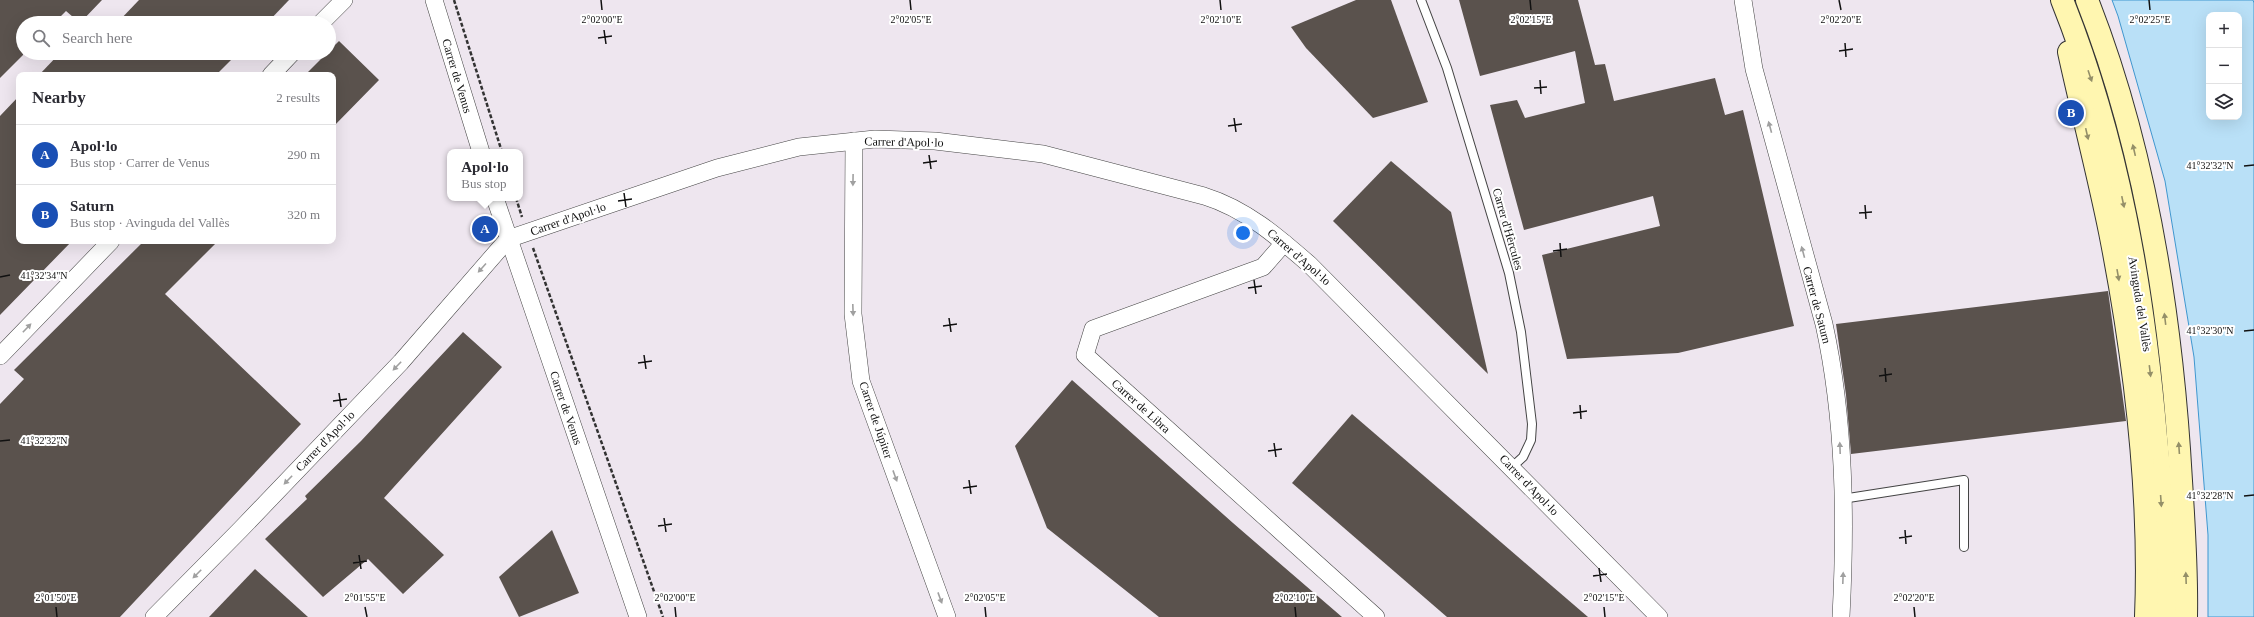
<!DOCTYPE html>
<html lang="en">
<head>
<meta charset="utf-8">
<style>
  :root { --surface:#fff; --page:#f2f2f3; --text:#2b2b33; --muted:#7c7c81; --line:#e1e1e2; --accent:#c4262e }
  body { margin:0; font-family:Georgia,serif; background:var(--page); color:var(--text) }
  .controls { position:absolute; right:12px; top:12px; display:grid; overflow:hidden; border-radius:8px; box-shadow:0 4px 16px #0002 }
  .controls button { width:36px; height:36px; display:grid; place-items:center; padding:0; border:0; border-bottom:1px solid var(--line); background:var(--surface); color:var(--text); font:20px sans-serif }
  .you { position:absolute; left:1243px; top:233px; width:14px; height:14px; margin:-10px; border:3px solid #fff; border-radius:50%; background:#1a73e8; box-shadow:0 0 0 6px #1a73e833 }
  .badge { display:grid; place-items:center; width:26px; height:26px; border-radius:50%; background:var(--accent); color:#fff; font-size:13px; font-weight:700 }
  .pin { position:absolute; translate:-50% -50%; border:2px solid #fff; box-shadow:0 1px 4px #0006 }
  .popup { position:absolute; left:447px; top:149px; width:76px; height:52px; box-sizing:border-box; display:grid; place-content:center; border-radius:8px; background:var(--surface); filter:drop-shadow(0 1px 3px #0005); font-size:13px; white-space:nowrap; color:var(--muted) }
  .popup b { font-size:15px; color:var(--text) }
  .popup::after { content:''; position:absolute; left:50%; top:100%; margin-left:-8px; border:8px solid transparent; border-top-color:var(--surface) }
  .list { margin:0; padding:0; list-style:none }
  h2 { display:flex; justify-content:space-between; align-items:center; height:52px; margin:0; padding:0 16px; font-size:17px }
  h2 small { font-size:13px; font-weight:400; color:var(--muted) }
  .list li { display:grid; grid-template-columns:26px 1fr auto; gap:12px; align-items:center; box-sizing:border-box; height:60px; padding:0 16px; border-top:1px solid var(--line) }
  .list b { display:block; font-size:15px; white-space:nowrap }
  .list p { margin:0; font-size:13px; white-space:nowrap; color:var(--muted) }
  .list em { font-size:13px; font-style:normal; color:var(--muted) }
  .icon { flex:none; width:22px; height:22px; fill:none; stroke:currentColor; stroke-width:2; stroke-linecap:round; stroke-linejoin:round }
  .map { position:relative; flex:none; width:2254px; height:617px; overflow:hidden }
  .search { position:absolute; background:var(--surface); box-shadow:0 4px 16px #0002; left:16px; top:16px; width:320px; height:44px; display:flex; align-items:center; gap:10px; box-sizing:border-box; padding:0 14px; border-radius:22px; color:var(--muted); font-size:15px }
  .panel { position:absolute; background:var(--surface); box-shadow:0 4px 16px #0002; left:16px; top:72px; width:320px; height:172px; border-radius:8px }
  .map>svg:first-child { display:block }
  .industrial { fill:#eee6ef; fill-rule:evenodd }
  .water { fill:#b9e0f7; stroke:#3f96cf; fill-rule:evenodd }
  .building { fill:#5a524d }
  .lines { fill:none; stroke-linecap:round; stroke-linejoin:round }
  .service-casing { stroke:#444; stroke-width:10 }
  .minor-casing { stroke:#444; stroke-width:18 }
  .secondary-casing { stroke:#333; stroke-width:24 }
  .path { stroke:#333; stroke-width:2.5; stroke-dasharray:4 2; stroke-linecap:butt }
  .service { stroke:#fff; stroke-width:8 }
  .minor { stroke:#fff; stroke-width:17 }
  .secondary { stroke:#fff6b0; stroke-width:22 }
  .oneway { fill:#948f68 }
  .oneway2 { fill:#a0a0a0 }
  .ticks { fill:none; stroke:#111; stroke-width:1.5 }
  .labels { text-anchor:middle; stroke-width:4; stroke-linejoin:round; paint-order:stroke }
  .street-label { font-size:12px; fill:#111; stroke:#fff }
  .ticks-label { font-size:10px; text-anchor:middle; fill:#111; stroke:#fff; stroke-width:4; stroke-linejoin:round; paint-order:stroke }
</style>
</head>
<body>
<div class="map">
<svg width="2254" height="617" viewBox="0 0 2254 617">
  <rect width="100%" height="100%" fill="#fffdf5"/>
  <path class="industrial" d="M0,0H2112L2118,16L2165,181L2194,357L2208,535V617H0ZM23,23H329V53H23ZM19,75H333V241H19ZM450,152H520V198H450Z"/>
  <path class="water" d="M2112,0H2253L2254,3V617H2208V535L2194,357L2165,181L2118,16ZM2209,15H2239V117H2209Z"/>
  <g class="building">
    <path d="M0,0H102L80,23L66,11L54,23H23V55L0,78Z"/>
    <path d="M139,0H289L267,23H117Z"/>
    <path d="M1356,0H1391L1428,102L1373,118L1306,48L1291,27Z"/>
    <path d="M1459,0H1578L1595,65L1605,64L1614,101L1715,78L1725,115L1743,110L1794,326L1678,353L1567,359L1542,255L1660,226L1653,196L1524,230L1490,105L1517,100L1525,118L1585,103L1575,51L1480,76Z"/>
    <path d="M339,41L379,80L333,127V75H305Z"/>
    <path d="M60,53H238L216,75H39Z"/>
    <path d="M19,96V241H72L0,315V116Z"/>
    <path d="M1391,161L1451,212L1488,374L1333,221Z"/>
    <path d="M144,241H218L165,294L301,424L120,617H0V404L24,379L14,370Z"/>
    <path d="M2108,291L2126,421L1851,454L1846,395L1836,324Z"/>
    <path d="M463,332L502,367L384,498L444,555L403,594L368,559L323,597L265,539L307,499L305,496L361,441Z"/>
    <path d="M1072,380L1233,523L1342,617H1159L1047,528L1015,446Z"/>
    <path d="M1352,414L1588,617H1447L1292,483Z"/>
    <path d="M552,530L579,593L519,617L499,577Z"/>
    <path d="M255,569L308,617H209Z"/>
  </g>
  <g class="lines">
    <defs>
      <g id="service">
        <path d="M1421,0L1447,68L1509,273L1521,332L1532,424L1531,440L1523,457L1512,467"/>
        <path d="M1842,499L1964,480V547"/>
      </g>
      <g id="minor">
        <path d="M434,0L481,152"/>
        <path d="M1743,0L1754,69L1824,324C1845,420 1846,520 1841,617"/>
        <path d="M321,23L344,0"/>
        <path d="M271,75L292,53"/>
        <path d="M854,141L853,314L861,381L947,617"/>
        <path d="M495,198L638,617"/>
        <path d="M1284,243L1263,267L1093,329L1085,355L1376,617"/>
        <path d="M0,356L111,241"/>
        <path d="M154,617L241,529L401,362L508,239L717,168L799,147L875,139L935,141L1043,154L1204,196C1246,209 1278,237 1310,265L1659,617"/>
      </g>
      <g id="secondary">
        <path d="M2062,0C2118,140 2143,288 2156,437C2162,497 2167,557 2165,617"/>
        <path d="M2087,0C2147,152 2172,319 2181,481C2184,527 2187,572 2186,617"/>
        <path d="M2069,52C2082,112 2098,172 2110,232C2134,354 2151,493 2146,617"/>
      </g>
    </defs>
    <use href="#service" class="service-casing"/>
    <use href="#minor" class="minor-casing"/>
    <use href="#secondary" class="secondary-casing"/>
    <g class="path">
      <path d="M454,0L502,152"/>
      <path d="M516,198L522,217"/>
      <path d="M533,248L663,617"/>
    </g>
    <use href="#service" class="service"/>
    <use href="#minor" class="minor"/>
    <use href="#secondary" class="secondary"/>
  </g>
  <defs><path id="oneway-solid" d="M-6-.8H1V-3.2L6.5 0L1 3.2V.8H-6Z"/></defs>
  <g class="oneway">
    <use href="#oneway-solid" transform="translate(2090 76) rotate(71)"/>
    <use href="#oneway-solid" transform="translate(2087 134) rotate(77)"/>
    <use href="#oneway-solid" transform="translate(2134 150) rotate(-103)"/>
    <use href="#oneway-solid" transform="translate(2123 202) rotate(78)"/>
    <use href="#oneway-solid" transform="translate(2118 275) rotate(80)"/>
    <use href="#oneway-solid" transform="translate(2165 319) rotate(-97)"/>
    <use href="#oneway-solid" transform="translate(2150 371) rotate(83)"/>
    <use href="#oneway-solid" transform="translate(2179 448) rotate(-94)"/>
    <use href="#oneway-solid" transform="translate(2161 501) rotate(86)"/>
    <use href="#oneway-solid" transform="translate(2186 578) rotate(-92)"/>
  </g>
  <g class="oneway2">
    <use href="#oneway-solid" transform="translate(1770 127) rotate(-105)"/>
    <use href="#oneway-solid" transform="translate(853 180) rotate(91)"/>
    <use href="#oneway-solid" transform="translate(1803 252) rotate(-105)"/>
    <use href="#oneway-solid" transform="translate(482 268) rotate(132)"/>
    <use href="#oneway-solid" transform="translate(853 310) rotate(88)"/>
    <use href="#oneway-solid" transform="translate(27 328) rotate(-46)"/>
    <use href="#oneway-solid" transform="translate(397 366) rotate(134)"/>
    <use href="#oneway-solid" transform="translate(1840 448) rotate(-92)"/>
    <use href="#oneway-solid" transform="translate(895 476) rotate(70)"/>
    <use href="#oneway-solid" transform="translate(288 480) rotate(134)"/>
    <use href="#oneway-solid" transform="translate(197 574) rotate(135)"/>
    <use href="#oneway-solid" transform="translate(1843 578) rotate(-88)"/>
    <use href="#oneway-solid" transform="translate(940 598) rotate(70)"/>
  </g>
  <path class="ticks" d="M601,0L602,10M910,0L911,10M1220,0L1221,10M1530,0L1531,10M1839,0L1841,10M2149,0L2150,10M604,30L606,44M598,38L612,36M1845,43L1846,57M1839,51L1853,49M1540,80L1541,94M1534,88L1547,87M1234,118L1236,132M1228,126L1242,124M929,155L931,169M923,163L937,161M2244,166L2254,165M624,193L626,207M618,201L632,199M1865,205L1866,219M1859,213L1872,212M1560,243L1561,257M1553,251L1567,249M0,277L10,275M1254,280L1256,294M1248,288L1262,286M949,318L951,332M943,326L957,324M2244,331L2254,330M644,355L646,369M638,363L652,361M1885,368L1886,382M1879,376L1892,374M339,393L341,407M333,401L347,399M1580,405L1581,419M1573,413L1587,411M0,441L10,440M1274,443L1276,457M1268,451L1282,449M969,480L971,494M963,488L977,486M2244,496L2254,495M664,518L666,532M658,526L672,524M1905,530L1906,544M1899,538L1912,536M359,555L361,569M353,563L367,561M1599,568L1601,582M1593,576L1607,574M56,607L57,617M365,607L367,617M675,607L676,617M985,607L986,617M1295,607L1296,617M1604,607L1605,617M1914,607L1915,617"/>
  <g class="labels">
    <g class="street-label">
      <text transform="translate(457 76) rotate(73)" y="4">Carrer de Venus</text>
      <text transform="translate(904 142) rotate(1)" y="4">Carrer d'Apol·lo</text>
      <text transform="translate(568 219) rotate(-19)" y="4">Carrer d'Apol·lo</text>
      <text transform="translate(1508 229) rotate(74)" y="4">Carrer d'Hèrcules</text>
      <text transform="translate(1299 257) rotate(41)" y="4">Carrer d'Apol·lo</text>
      <text transform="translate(2140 304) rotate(81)" y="4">Avinguda del Vallès</text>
      <text transform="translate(1817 305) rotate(75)" y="4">Carrer de Saturn</text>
      <text transform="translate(1141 406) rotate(42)" y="4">Carrer de Libra</text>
      <text transform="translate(566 408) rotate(71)" y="4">Carrer de Venus</text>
      <text transform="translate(876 420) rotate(71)" y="4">Carrer de Júpiter</text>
      <text transform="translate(325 441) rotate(-46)" y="4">Carrer d'Apol·lo</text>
      <text transform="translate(1529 485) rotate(46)" y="4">Carrer d'Apol·lo</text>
    </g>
  </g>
  <g class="ticks-label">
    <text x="602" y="23">2°02'00"E</text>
    <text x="911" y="23">2°02'05"E</text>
    <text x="1221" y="23">2°02'10"E</text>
    <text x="1531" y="23">2°02'15"E</text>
    <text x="1841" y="23">2°02'20"E</text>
    <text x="2150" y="23">2°02'25"E</text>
    <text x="2210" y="169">41°32'32"N</text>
    <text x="44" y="279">41°32'34"N</text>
    <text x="2210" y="334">41°32'30"N</text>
    <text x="44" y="444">41°32'32"N</text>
    <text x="2210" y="499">41°32'28"N</text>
    <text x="56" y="601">2°01'50"E</text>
    <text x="365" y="601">2°01'55"E</text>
    <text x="675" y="601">2°02'00"E</text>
    <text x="985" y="601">2°02'05"E</text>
    <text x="1295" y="601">2°02'10"E</text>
    <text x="1604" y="601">2°02'15"E</text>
    <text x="1914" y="601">2°02'20"E</text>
  </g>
</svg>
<div class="controls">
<button>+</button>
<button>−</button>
<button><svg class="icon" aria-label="layers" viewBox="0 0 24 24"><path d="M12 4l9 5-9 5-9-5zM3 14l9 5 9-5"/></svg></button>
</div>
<div class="you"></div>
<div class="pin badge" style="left:485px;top:229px;background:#1a4fb4">A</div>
<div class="popup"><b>Apol·lo</b>Bus stop</div>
<div class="pin badge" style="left:2071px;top:113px;background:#1a4fb4">B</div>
<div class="search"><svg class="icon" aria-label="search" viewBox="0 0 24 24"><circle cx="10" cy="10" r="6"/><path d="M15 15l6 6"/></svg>Search here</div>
<section class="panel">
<h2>Nearby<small>2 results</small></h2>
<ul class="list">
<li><span class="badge" style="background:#1a4fb4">A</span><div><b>Apol·lo</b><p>Bus stop · Carrer de Venus</p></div><em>290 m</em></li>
<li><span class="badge" style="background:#1a4fb4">B</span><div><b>Saturn</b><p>Bus stop · Avinguda del Vallès</p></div><em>320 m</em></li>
</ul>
</section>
</div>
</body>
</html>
